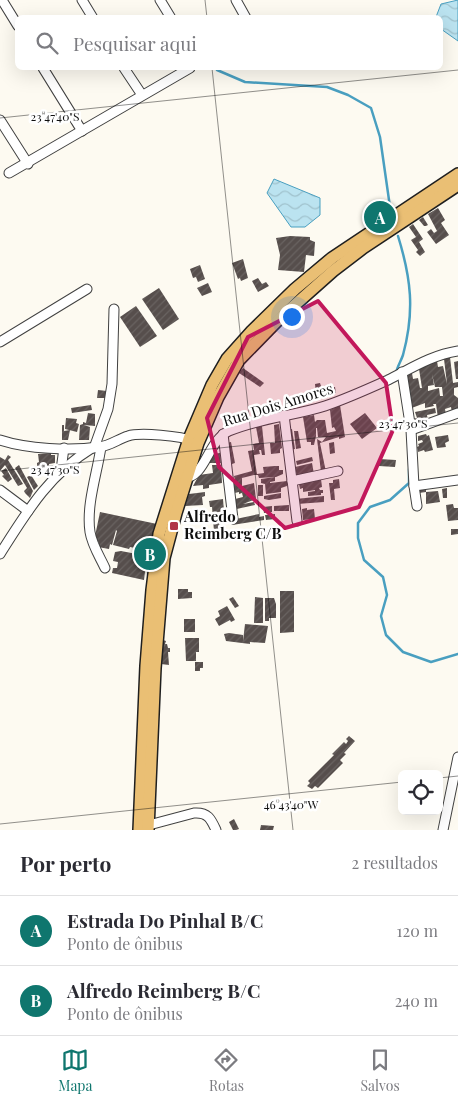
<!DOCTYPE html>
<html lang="pt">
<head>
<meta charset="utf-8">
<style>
  :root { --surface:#fff; --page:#f7f7f7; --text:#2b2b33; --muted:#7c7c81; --line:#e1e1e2; --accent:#0f766e }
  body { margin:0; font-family:"Playfair Display",serif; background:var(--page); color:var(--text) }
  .controls { position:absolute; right:15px; bottom:15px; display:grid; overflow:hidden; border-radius:8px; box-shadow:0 5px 20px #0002 }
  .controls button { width:45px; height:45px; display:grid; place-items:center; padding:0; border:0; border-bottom:1px solid var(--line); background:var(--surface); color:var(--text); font:25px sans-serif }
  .you { position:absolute; left:291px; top:316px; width:18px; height:18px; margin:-12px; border:4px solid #fff; border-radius:50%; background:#1a73e8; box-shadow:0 0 0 8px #1a73e833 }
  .badge { display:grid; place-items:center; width:32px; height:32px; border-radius:50%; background:var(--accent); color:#fff; font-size:16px; font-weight:700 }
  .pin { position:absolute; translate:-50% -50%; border:2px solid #fff; box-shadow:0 1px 5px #0006 }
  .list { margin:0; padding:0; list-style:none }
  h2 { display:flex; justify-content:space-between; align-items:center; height:65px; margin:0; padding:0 20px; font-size:21px }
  h2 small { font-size:16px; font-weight:400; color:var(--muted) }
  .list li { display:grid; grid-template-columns:32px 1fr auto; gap:15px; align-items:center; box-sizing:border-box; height:70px; padding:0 20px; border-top:1px solid var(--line) }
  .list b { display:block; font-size:19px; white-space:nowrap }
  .list p { margin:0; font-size:16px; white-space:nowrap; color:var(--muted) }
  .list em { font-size:16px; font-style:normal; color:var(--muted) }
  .icon { flex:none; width:28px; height:28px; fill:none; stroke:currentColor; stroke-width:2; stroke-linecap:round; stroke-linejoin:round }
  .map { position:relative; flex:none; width:458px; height:830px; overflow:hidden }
  .search { position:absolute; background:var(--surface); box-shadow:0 5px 20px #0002; left:15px; right:15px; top:15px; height:55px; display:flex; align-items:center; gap:12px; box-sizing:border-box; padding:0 18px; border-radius:8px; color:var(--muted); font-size:19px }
  .sheet { height:205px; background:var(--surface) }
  nav { display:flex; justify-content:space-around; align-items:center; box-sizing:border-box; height:70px; border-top:1px solid var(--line); background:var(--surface); font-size:14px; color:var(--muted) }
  nav a { display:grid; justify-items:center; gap:2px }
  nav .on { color:var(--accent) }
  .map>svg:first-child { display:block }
  .water { fill:url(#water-waves); stroke:#499fc0 }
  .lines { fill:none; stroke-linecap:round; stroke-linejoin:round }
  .stream { stroke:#499fc0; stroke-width:2.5 }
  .building { fill:url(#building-hatch); fill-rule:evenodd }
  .minor-casing { stroke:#414141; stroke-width:11 }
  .major-casing { stroke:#1f1f1f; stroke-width:14 }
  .minor { stroke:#fff; stroke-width:9 }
  .major { stroke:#eabf74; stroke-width:11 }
  .marked { fill:#c2185b; fill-opacity:0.2; stroke:#c2185b; stroke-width:4; stroke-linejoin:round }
  .ticks { fill:none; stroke:#0e0e0e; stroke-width:1; stroke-opacity:0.45 }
  .poi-dot { fill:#b03449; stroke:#fff; stroke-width:2 }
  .labels { text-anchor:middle; stroke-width:5; stroke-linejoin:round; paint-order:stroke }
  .street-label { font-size:15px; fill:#0e0e0e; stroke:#fff }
  .poi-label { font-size:15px; font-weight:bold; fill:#0e0e0e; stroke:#fff; text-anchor:start }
  .ticks-label { font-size:12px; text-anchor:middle; fill:#0e0e0e; stroke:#fff; stroke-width:5; stroke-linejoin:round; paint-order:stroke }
</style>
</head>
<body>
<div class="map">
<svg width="458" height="830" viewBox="0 0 458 830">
  <defs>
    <pattern id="water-waves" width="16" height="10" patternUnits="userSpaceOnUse" patternTransform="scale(1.25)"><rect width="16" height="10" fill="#bbe3f0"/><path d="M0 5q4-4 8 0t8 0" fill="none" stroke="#a0c2cd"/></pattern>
    <pattern id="building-hatch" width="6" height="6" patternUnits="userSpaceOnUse" patternTransform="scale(1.25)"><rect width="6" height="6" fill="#564e4c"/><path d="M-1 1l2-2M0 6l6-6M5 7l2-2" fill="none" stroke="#696361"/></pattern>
  </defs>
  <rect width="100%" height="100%" fill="#fdfaf1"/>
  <g class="water">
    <path d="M458,0V41L441,29L440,18L436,17L441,4Z"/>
    <path d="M274,179L320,198V215L305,227H291L267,193Z"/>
  </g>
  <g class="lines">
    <g class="stream">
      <path d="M217,70L245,82L327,87L348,95L371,108L380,137L390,207"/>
      <path d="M396,373C397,367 401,361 403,355C415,311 411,278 398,236"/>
      <path d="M409,469V483L390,500L370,507L358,523V538L364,560L383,577L387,595L381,616L386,635L403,652L431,662L458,654"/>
    </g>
  </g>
  <g class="building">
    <path d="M438,208L445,220L441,223L449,235L436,244L427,232L431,229L434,233L437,231L428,214Z"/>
    <path d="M423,217L428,225L426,226H424L419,220Z"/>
    <path d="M413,224L423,239L419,242L425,252L420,256L416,252L418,250L411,240L416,237L409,227Z"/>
    <path d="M290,236L310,237V240L315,242L314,256L306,255L304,272L278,270L280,255L276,238Z"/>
    <path d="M243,259L248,278L241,281L240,278L238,279L232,263Z"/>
    <path d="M200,265L205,279L198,282L196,277L193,278L190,269Z"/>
    <path d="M258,278L262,284L266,282L269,286L258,292L252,281Z"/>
    <path d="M208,283L212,292L202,296L197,288Z"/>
    <path d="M159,288L179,319L163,330L142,299Z"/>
    <path d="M136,306L157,336L140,347L120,317Z"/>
    <path d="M450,357L453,383L458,382V387L454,388V395L458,398V409L452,413L451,407L445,409L446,415L438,418L436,404H433L434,406L425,408V403L409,409L407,376L412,373L413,379L418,378L420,388H422L419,369L437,361L438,367L443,366L447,384L444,359ZM432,374L435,387H442L443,396H440L439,388L428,391V386L434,385Z"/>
    <path d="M458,361V379H456L454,362Z"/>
    <path d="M243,368L264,383L260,387L239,373Z"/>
    <path d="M320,383L321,386H323L324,388L335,387L336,393L316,394L315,384Z"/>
    <path d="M98,390L107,391L106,398H97Z"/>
    <path d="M91,405L92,410L72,413L71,408Z"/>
    <path d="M340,405L345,437L339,439V437L320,443L326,472H321L317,439L322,442L326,437H318L317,428H316V436L314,445H311V442H307L303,417L314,415L315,422L317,420H325L327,433L336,431L334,427L332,428L330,410Z"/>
    <path d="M435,408L436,413L427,415L428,421L413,424L412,419L417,418L415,412Z"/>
    <path d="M88,413L95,414V426L84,425L90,427L89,440H79L80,425L83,424V422L86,423Z"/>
    <path d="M365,413L377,428L362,439L350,424Z"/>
    <path d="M66,418L77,419L76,423L79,424L77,432L65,429Z"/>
    <path d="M279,424L282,448L280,449V453L271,454L270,443H275L274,425Z"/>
    <path d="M62,425H64V431L70,430L68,440H62Z"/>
    <path d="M262,426L265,455H262L261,450H259L260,454L254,455L257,474L264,473L263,467L275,466H279V470H283V474L276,477L259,478L258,475H254L242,478V486L254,483L256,499L243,504L254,502L255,505L232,510L231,500L243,497L242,493L239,494V492L230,494L229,483L235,481L234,476L252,471L248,451L254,450L253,444L259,443L256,427Z"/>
    <path d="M288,429H292L295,449L290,450Z"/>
    <path d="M294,431H298L301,448L296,449Z"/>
    <path d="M426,434L427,436L429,435L433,450L425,452L424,450L418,452L417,447L419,446L418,444L423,442L422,440L418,441V436Z"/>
    <path d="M448,435L449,441L445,443L446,447L437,448L435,437Z"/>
    <path d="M231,442L235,463L232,464L231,459H230L227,443Z"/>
    <path d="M334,442L335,453L330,454L329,443Z"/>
    <path d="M51,453V455H55V463L49,464V467L37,466V463L39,462L38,454Z"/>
    <path d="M220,453L221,463H208V457H212V454Z"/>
    <path d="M8,455L11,457L8,460L23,484L18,486L5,465L0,471V457L5,460Z"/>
    <path d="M312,457L313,461L297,465L296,461Z"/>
    <path d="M379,459L396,460L395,467L379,466Z"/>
    <path d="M312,463L314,474L297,476L295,467Z"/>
    <path d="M19,465L33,491L30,498L25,493L24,491L27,488L15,468Z"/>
    <path d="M212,465H221L222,483L209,485V488L203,489V485L193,486L199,475L213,473Z"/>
    <path d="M6,468L12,479L8,482L2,476L4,475L1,471Z"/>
    <path d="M31,475L38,486L34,490L27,477Z"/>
    <path d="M275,477V481L270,482V483L287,481V486L281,488V492L266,494L265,484L261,483V479Z"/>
    <path d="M321,479L322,487L319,488L320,490H323V493H321V495L308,496V492L315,491V490L303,492V488L300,489L299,484Z"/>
    <path d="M339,479L340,488L334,489L335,500H331L329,483H333V480Z"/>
    <rect x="258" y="485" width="5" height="11"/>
    <path d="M426,486V492L438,491L440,502L426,504V492L419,493L418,487Z"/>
    <path d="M447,488V498H443L442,489Z"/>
    <path d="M205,492V496L202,497L203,505L185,506L189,494Z"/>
    <path d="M281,493V498L269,500L264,499V496Z"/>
    <path d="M324,496V502L297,504L296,499Z"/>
    <path d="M223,499L224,511L218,512L220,530L214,531L212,507H210L209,501Z"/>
    <path d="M453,504L454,508H458V520L448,521L446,505Z"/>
    <path d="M289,505V511H274V506Z"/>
    <path d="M272,506V512L264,513L263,507Z"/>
    <path d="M307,508V510L314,509L315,519L303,520L302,509Z"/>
    <path d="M100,512L157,524L150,551L130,547L129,549L113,545L117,531L116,530L112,545L110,544L109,549L98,547L99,542L94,541Z"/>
    <path d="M259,514V517L264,516V520L232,525L231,520Z"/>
    <path d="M275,514V519L266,520L265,515Z"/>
    <path d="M451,529H458V534L451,535Z"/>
    <path d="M121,551L147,556L144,580L112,573L113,568H117L118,562L113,561L115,552Z"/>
    <path d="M178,589H188V592H192V598L178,599Z"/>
    <path d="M280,591H294V632L280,633Z"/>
    <path d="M233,597L239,606L235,608L229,599Z"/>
    <path d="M255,597L263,598V623H254Z"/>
    <path d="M265,598H274L276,604V618H269V621H265Z"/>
    <path d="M227,606L235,620L231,622L230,620L219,626L215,619L220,616L218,611Z"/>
    <rect x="184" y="619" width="11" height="13"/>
    <path d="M245,624L268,626L265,643L250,642V644L226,641L224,634L229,633L243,635V641Z"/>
    <path d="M185,638H199V652H196V661H186Z"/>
    <path d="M163,640L166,641L165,644H167L168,648H170V652H168L169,665L161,664Z"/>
    <path d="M195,662H203V668H200V671H195Z"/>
    <path d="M349,736L355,741L344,753L346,754L340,760L343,763L318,788L315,786L312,789L307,786L310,783L308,781L334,755L332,754L344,742L346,744L348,741L346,739Z"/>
    <path d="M234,819L239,829L236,830H233L229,822Z"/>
    <path d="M261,825L274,826L273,830H260Z"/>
  </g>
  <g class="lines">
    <defs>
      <g id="minor">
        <path d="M2,0L18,26"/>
        <path d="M82,0L93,18"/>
        <path d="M160,0L171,18"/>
        <path d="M236,0L246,18"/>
        <path d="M43,68L82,131"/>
        <path d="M124,68L142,95"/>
        <path d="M0,120L28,164"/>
        <path d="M9,173L190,68"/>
        <path d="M0,342L87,289"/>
        <path d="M402,372L411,430L414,486L417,506"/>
        <path d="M284,415L297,521"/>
        <path d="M411,430L458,413"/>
        <path d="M223,434L233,519"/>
        <path d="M0,440C27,449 71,451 99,447C110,446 118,439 128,436C140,432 181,436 193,441"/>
        <path d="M101,447C97,474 86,505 90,532C92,545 100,557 105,568"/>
        <path d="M94,448L108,409L112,384L114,309"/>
        <path d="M61,470L64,448"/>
        <path d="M184,478C206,477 207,441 229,431C259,418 294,416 325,406C346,399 368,389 388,380C412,368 432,355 458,351"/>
        <path d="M292,481L338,471"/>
        <path d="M414,486L458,480"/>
        <path d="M0,490L28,511"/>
        <path d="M0,554C26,513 49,474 92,448"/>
        <path d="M145,826L194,813C208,812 211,819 216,830"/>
        <path d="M443,830L458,757"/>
      </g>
      <g id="major">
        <path d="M139,830L146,666L152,590L159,534L189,439L212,385L227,359L252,331L295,289L332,258L458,174"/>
        <path d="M148,830L155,668L164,558L176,513L198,443L218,397L239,360L279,319L333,271L363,248L458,185"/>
      </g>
    </defs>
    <use href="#minor" class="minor-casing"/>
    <use href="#major" class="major-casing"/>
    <use href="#minor" class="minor"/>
    <use href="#major" class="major"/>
  </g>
  <path class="marked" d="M318,301L386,383L393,430L359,507L285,528L219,467L207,418L248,337Z"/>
  <path class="ticks" d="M205,0L207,18M212,68L293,830M0,118L458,70M0,471L458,423M439,778L458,776M0,824L402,782"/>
  <rect class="poi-dot" x="169" y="521" width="10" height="10" rx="2.5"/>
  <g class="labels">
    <g class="street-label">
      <text transform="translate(278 405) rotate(-17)" y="5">Rua Dois Amores</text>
    </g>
    <g class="poi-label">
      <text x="184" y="522">Alfredo<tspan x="184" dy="17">Reimberg C/B</tspan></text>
    </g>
  </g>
  <g class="ticks-label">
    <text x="55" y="121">23°47'40"S</text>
    <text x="403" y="428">23°47'30"S</text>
    <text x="55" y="474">23°47'30"S</text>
    <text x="291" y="809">46°43'40"W</text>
  </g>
</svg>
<div class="controls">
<button><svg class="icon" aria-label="locate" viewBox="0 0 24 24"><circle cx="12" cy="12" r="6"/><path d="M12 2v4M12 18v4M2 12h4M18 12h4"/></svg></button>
</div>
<div class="you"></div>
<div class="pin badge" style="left:380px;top:217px">A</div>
<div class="pin badge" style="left:150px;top:554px">B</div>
<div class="search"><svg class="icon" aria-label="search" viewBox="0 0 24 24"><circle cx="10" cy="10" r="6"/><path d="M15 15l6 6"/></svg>Pesquisar aqui</div>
</div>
<section class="sheet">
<h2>Por perto<small>2 resultados</small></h2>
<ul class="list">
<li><span class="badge">A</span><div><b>Estrada Do Pinhal B/C</b><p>Ponto de ônibus</p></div><em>120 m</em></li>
<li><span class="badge">B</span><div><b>Alfredo Reimberg B/C</b><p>Ponto de ônibus</p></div><em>240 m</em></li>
</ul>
</section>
<nav>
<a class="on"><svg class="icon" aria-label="map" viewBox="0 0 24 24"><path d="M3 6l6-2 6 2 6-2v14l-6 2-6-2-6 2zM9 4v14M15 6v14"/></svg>Mapa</a>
<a><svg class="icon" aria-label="directions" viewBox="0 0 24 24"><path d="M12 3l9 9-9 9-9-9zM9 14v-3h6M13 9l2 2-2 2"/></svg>Rotas</a>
<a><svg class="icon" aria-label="saved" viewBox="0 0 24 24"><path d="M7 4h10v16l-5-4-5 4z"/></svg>Salvos</a>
</nav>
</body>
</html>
